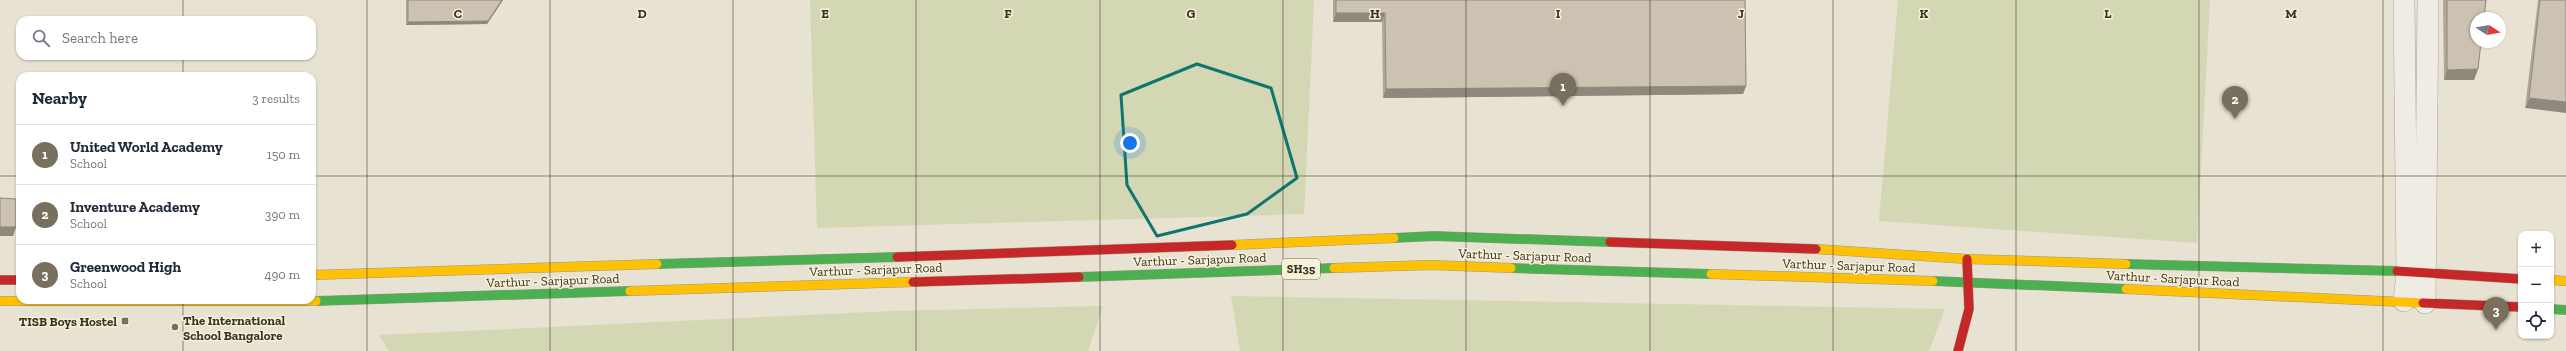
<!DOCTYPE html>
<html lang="en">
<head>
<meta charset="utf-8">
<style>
  :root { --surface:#fff; --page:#f6f6f7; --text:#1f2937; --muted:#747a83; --line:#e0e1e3; --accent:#786f5f }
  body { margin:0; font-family:"Zilla Slab",serif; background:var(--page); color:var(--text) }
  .controls { position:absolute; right:12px; bottom:12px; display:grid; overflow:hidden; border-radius:8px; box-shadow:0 1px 3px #0004 }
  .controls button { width:36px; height:36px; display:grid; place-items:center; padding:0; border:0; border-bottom:1px solid var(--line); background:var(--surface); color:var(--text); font:20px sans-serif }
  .compass { position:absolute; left:2470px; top:12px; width:36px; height:36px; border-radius:50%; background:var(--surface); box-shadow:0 1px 3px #0004; rotate:101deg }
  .you { position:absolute; left:1130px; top:143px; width:14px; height:14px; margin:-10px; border:3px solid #fff; border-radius:50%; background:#1a73e8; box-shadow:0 0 0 6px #1a73e833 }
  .badge { display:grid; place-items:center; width:26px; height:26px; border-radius:50%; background:var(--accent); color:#fff; font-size:13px; font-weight:700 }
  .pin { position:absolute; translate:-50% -33px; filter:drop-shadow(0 1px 2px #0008) }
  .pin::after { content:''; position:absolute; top:21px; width:14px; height:12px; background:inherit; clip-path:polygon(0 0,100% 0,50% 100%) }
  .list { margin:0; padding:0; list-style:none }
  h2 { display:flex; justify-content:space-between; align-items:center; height:52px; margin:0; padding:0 16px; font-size:17px }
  h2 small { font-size:13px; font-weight:400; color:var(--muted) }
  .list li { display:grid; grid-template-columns:26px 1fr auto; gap:12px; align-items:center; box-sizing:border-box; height:60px; padding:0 16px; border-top:1px solid var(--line) }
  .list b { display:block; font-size:15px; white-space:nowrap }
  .list p { margin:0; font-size:13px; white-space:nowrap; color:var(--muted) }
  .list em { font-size:13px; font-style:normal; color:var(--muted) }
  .icon { flex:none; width:22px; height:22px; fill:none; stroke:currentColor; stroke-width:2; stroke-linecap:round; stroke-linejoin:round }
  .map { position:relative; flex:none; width:2566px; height:351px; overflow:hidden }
  .search { position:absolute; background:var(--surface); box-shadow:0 1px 3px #0004; left:16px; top:16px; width:300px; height:44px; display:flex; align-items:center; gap:10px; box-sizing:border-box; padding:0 14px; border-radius:12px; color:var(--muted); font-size:15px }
  .panel { position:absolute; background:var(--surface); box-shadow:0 1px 3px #0004; left:16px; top:72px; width:300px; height:232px; border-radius:12px }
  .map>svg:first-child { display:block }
  .green { fill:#d3d7b4 }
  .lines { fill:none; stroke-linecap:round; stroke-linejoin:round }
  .street-casing { stroke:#ada799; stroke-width:22 }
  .fast-casing { stroke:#9c978a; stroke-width:10 }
  .slow-casing { stroke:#9c978a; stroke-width:10 }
  .jam-casing { stroke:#9c978a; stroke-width:10 }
  .street { stroke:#efece3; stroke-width:21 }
  .fast { stroke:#4caf50; stroke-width:9 }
  .slow { stroke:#ffc107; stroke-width:9 }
  .jam { stroke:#c62828; stroke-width:9 }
  .wall { fill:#afa799 }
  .shaded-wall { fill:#8e887d }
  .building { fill:#cbc2b2; stroke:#8e887d }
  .marked { fill:none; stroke:#0f766e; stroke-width:3; stroke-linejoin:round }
  .grid { fill:none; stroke:#3c3121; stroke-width:1; stroke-opacity:0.55 }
  .poi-dot { fill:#786f5f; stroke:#f6f1d9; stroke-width:1.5 }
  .labels { text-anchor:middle; stroke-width:3; stroke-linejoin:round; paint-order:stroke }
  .shield { fill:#f6f1d9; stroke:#746b58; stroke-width:1 }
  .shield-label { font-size:12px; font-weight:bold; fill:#3c3121 }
  .street-label { font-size:13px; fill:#3c3121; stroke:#f6f1d9 }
  .poi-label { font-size:13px; font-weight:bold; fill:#3c3121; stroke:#f6f1d9; text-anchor:start }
  .grid-label { font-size:13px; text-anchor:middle; font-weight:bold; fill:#3c3121; stroke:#f6f1d9; stroke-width:3; stroke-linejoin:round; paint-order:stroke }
</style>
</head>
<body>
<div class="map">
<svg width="2566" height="351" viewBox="0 0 2566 351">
  <rect width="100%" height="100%" fill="#e7e2d1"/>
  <g class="green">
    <path d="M810,0H1314L1304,214L817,228Z"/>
    <path d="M1898,0H2210L2197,243L1879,221Z"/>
    <path d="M1231,296L1945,309L1929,351H1240Z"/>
    <path d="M1103,306L1088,351H389L379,335L893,311Z"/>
  </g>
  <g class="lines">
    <defs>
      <g id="street">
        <path d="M2404,301L2407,272L2404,0"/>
        <path d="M2425,303L2428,0"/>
      </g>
      <g id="fast">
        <path d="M1394,238L1434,236L1610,242"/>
        <path d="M657,264L897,257"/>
        <path d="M2126,264L2397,271"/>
        <path d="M1511,268L1711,274"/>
        <path d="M1079,277L1334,268"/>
        <path d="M1933,281L2126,289"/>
        <path d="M316,301L630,291"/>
        <path d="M2551,309L2566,310"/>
      </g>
      <g id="slow">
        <path d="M1232,245L1394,238"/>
        <path d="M1816,249L1967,259L2126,264"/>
        <path d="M1334,268L1431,265L1511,268"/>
        <path d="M1711,274L1933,281"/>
        <path d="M312,275L657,264"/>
        <path d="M2551,280L2566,281"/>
        <path d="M2126,289L2423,303"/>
        <path d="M630,291L913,282"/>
        <path d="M0,301H316"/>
      </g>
      <g id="jam">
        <path d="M1610,242L1816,249"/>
        <path d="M897,257L1232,245"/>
        <path d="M2397,271L2521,279"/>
        <path d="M0,280H20"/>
        <path d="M913,282L1079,277"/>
        <path d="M2423,303L2521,307"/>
        <path d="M1958,351L1969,309L1967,259"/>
      </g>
    </defs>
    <use href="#street" class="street-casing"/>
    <use href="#fast" class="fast-casing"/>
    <use href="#slow" class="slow-casing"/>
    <use href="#jam" class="jam-casing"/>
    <use href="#street" class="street"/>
    <use href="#fast" class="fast"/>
    <use href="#slow" class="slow"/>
    <use href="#jam" class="jam"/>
  </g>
  <g class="wall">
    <path d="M406,0H503L487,24L406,25Z"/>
    <path d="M1333,0H1745L1746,86L1743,94L1383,98L1382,22H1333Z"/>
    <path d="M2443,0H2486L2478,69L2474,80H2444Z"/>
    <path d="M2538,0H2566L2525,108Z"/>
  </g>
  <g class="shaded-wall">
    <path d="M503,0L487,24L406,25L408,22Z"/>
    <path d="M1336,13H1385L1382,22H1333Z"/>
    <path d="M2478,69L2474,80H2444L2447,70Z"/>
    <path d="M1746,86L1743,94L1383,98L1386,89Z"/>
    <path d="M2529,98L2566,102V113L2525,108Z"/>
    <path d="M0,227H16L13,236H0Z"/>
  </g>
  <g class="building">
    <path d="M408,0H502L488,21L408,22Z"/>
    <path d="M1336,0H1745L1746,86L1386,89L1385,13H1336Z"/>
    <path d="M2447,0H2486L2484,18H2476V42H2481L2478,69L2447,70Z"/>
    <path d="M2540,0H2566V102L2529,98Z"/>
    <path d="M0,198L16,199V227H0Z"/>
  </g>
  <path class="marked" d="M1197,64L1271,88L1297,178L1247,214L1157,236L1127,185L1121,95Z"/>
  <path class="grid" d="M183,0V20M367,0V351M550,0V351M733,0V351M916,0V351M1100,0V351M1283,0V351M1466,0V351M1650,0V351M1833,0V351M2016,0V351M2199,0V351M2383,0V351M183,56V76M0,176H20M312,176H2566M183,300V351"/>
  <g class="poi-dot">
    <rect x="121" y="317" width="8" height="8" rx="2"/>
    <circle cx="175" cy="327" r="4"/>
  </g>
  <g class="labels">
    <rect class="shield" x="1282" y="259" width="38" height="20" rx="3"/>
    <g class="shield-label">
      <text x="1301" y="273">SH35</text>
    </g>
    <g class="street-label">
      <text transform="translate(1525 255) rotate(2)" y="5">Varthur - Sarjapur Road</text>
      <text transform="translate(1200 259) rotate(-2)" y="5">Varthur - Sarjapur Road</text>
      <text transform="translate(1849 265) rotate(2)" y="5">Varthur - Sarjapur Road</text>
      <text transform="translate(876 269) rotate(-2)" y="5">Varthur - Sarjapur Road</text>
      <text transform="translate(2173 278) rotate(3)" y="5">Varthur - Sarjapur Road</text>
      <text transform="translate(553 280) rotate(-2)" y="5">Varthur - Sarjapur Road</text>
    </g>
    <g class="poi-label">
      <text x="183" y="325">The International<tspan x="183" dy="15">School Bangalore</tspan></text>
      <text x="117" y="326" text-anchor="end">TISB Boys Hostel</text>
    </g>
  </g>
  <g class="grid-label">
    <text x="458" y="18">C</text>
    <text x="642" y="18">D</text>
    <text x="825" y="18">E</text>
    <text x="1008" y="18">F</text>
    <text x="1191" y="18">G</text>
    <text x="1375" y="18">H</text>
    <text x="1558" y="18">I</text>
    <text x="1741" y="18">J</text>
    <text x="1924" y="18">K</text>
    <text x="2108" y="18">L</text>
    <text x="2291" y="18">M</text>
  </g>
</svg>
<div class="controls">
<button>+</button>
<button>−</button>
<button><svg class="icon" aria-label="locate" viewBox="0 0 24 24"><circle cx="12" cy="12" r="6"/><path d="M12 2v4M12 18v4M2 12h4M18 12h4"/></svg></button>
</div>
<svg class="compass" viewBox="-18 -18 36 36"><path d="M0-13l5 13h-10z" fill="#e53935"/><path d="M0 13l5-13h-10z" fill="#747a83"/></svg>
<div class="you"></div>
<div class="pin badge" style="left:1563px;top:106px">1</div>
<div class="pin badge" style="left:2235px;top:119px">2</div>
<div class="pin badge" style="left:2496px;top:330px">3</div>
<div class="search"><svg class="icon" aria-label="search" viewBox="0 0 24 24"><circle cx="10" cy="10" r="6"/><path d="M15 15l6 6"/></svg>Search here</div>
<section class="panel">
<h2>Nearby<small>3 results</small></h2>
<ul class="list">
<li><span class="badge">1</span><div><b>United World Academy</b><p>School</p></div><em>150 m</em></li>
<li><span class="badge">2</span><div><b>Inventure Academy</b><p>School</p></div><em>390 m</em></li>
<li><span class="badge">3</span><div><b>Greenwood High</b><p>School</p></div><em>490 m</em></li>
</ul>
</section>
</div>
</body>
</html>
